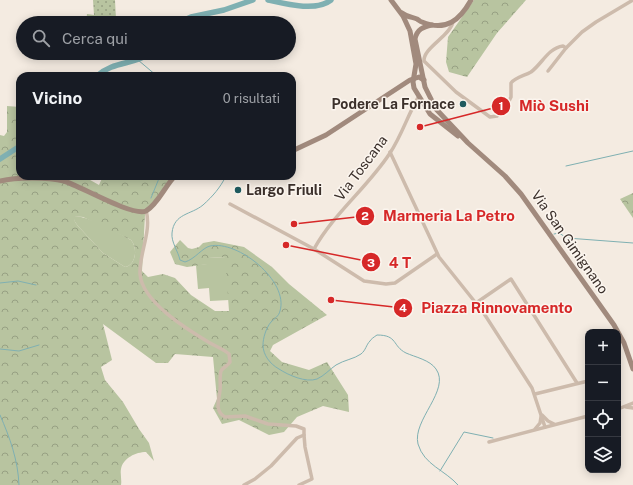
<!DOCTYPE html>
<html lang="it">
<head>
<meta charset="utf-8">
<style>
  :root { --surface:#171b24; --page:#242831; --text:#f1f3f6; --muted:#9ea1a6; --line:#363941 }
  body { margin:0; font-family:"Public Sans",sans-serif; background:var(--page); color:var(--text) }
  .controls { position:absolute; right:12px; bottom:12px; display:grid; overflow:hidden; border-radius:8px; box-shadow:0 2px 10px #0003 }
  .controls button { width:36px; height:36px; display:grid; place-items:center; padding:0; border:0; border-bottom:1px solid var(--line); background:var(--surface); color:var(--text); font:20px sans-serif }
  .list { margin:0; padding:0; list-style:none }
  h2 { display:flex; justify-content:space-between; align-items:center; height:52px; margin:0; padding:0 16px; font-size:17px }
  h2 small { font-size:13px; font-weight:400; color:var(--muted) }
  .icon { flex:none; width:22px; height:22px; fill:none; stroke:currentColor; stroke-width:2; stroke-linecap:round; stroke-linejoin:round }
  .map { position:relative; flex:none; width:633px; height:485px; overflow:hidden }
  .search { position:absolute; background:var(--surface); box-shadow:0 2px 10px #0003; left:16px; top:16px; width:280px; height:44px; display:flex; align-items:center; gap:10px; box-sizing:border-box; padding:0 14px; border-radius:22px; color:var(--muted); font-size:15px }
  .panel { position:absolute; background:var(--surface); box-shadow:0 2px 10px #0003; left:16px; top:72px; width:280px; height:108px; border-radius:12px }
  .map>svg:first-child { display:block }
  .grass { fill:#b8c4a0 }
  .forest { fill:url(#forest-crowns); fill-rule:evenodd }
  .garden { fill:url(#garden-dots) }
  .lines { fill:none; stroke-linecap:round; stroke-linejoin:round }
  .stream { stroke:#7fb0b2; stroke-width:1 }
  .river { stroke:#7fb0b2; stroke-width:5.5 }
  .street { stroke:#cdbbac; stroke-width:3.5 }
  .secondary { stroke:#a18a7d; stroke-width:5 }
  .poi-dot { fill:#1f5a5e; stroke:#fbf5ee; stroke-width:1.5 }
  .labels { text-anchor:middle; stroke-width:3; stroke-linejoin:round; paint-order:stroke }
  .poi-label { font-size:14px; font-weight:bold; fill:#3b302b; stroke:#fbf5ee; text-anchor:end }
  .street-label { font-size:14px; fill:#3b302b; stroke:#fbf5ee }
  .leader { fill:none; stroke:#d62828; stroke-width:1.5 }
  .callout-dot { fill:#d62828; stroke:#fbf5ee; stroke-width:1.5 }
  .mark-label { font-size:12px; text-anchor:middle; font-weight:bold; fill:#fff }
  .callout-label { font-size:15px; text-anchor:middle; font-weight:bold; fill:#d62828; stroke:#fbf5ee; stroke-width:3; stroke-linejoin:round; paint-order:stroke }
</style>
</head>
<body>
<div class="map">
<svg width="633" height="485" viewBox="0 0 633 485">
  <defs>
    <pattern id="forest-crowns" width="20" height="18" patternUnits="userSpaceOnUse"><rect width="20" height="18" fill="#b8c4a0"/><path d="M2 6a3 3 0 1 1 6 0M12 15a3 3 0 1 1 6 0" fill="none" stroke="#97a083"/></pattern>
    <pattern id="garden-dots" width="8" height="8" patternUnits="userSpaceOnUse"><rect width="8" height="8" fill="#b8c4a0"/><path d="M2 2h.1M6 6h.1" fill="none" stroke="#97a083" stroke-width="1.8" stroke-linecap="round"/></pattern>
  </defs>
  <rect width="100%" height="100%" fill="#f4ebe1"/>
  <g class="grass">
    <path d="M73,216C87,215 118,233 131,240C138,248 136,265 125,267L103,253L78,226L75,222Z"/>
    <path d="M226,257L229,300L210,301L209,288L198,289L196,265L207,264V258Z"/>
  </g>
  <g class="forest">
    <path d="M474,0H526L497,33L467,77L449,72L446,62L448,37Z"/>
    <path d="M7,106L20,107V176H83L99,185L103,176H172L145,215L142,271L148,277L163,274L175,278L191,295L215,311H229L225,257L208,258V264L187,267L175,264L170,252L180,240L188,248L192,249L199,247L203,243L214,241L244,247L272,267L289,284L327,315L273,345L270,351L282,362L309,370L327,362L348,395L349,412L323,406L297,417L284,432L269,435L239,420L222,424L213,408L217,399L213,357L175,354L168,363H156L103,324L112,360L101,367L105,380L123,402L139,429L149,443L154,461L146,452C136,452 123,458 121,469C120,474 122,480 121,485H0V135L4,136L7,132ZM74,216L83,217L131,240C138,248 136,265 125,267L103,253L78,226L75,222Z"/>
    <path d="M633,193V218L620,199Z"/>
  </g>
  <path class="garden" d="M93,0H115L116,19L120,23H86L87,14L94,15Z"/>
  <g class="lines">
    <g class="stream">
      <path d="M138,60L157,76"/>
      <path d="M566,166L633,151"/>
      <path d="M226,176C220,188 213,196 203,205C191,215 174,213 172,233C171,242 178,251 180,260L185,262C195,259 202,248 210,246C238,240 289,281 280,311C279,316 274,319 271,322C266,328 263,338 263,345C263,355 270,364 279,369C288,375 306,383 317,379C324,376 330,369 336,365C344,360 354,359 361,354C366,350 366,345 370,341C371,339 374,337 377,335C398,335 392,346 406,353C415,357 430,360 436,369C451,390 412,420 418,444C424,465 445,470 458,485"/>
      <path d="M151,198L160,176"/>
      <path d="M554,234L559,233L567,238L633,243"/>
      <path d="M0,283L18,281L36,285"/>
      <path d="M0,349L19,351L39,345"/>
      <path d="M0,415C10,438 18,460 19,485"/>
      <path d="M440,471L464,432L493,438"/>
    </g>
    <g class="river">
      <path d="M268,0C286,4 316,12 331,0"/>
      <path d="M178,23L191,17L224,10L253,0"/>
      <path d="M97,76C113,61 134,65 151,53"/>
      <path d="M0,159L20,146"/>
    </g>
    <g class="street">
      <path d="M453,22C450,36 423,48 424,61L456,92L490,117L497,116L508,103L511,97V83C516,77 524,76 531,72C542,64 548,48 563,46L566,48L582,32L596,22L633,0"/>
      <path d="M548,71L566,48"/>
      <path d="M390,152L439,257L483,312L532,388L545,427"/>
      <path d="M230,204L314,249L364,281L386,284L395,283L437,254"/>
      <path d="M146,210C152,232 139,253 140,274C142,302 188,330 210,343C217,347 223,349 229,354L230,362C228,366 223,367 221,371C219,377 221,384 220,390C219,400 214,411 225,417L245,416L268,424L296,426L304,429V435L297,438L271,466L255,479L244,485"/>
      <path d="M314,249C334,213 368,187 390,153C402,135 408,114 419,96"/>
      <path d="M476,303L511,279L577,383"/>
      <path d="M535,394L588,381"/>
      <path d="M626,407L633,408"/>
      <path d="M618,409L633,403"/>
      <path d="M542,415L548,421L554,424"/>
      <path d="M535,429L540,423L541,417"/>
      <path d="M489,442L588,416"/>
      <path d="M299,485L312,479L305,447L304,435"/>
    </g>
    <g class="secondary">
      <path d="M391,0L403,16L410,31L416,64L413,82L414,88L430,114L458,136"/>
      <path d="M402,13C407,17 412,17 417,19C419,20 420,22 422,22C446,32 460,20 471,0"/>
      <path d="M432,25C423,27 417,29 415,39L425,87L436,109L468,143L505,176L521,194L614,325L624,343L633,369"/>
      <path d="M292,151L326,135L410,80L419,77L424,80"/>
      <path d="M0,181C16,177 48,177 64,181C80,186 133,217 146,211C158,204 165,186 175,176"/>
    </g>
  </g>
  <g class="poi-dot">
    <circle cx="463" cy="104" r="4"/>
    <circle cx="238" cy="190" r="4"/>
  </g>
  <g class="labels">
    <g class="poi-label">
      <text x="455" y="109">Podere La Fornace</text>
      <text x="246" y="195" text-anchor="start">Largo Friuli</text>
    </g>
    <g class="street-label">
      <text transform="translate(361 168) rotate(-53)" y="5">Via Toscana</text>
      <text transform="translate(570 242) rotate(55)" y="5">Via San Gimignano</text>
    </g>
  </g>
  <path class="leader" d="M420 127L501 106M294 224L365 216M286 245L371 262M331 300L403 308"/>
  <g class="callout-dot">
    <circle cx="420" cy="127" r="4"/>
    <circle cx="294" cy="224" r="4"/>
    <circle cx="286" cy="245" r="4"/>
    <circle cx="331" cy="300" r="4"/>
    <circle cx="501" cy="106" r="10"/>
    <circle cx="365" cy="216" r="10"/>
    <circle cx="371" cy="262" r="10"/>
    <circle cx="403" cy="308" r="10"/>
  </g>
  <g class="mark-label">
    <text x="501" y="110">1</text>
    <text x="365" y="220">2</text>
    <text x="371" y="267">3</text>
    <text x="403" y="312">4</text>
  </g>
  <g class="callout-label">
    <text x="554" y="111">Miò Sushi</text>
    <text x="449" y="221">Marmeria La Petro</text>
    <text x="400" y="268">4 T</text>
    <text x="497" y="313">Piazza Rinnovamento</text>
  </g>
</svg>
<div class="controls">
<button>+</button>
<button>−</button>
<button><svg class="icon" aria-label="locate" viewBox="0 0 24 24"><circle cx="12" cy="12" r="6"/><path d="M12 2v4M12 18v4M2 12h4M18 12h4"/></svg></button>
<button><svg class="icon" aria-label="layers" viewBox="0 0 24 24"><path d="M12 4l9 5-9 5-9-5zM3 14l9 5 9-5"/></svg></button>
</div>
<div class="search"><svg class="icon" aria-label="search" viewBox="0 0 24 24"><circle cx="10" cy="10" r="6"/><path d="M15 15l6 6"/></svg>Cerca qui</div>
<section class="panel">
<h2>Vicino<small>0 risultati</small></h2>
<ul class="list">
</ul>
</section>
</div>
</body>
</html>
